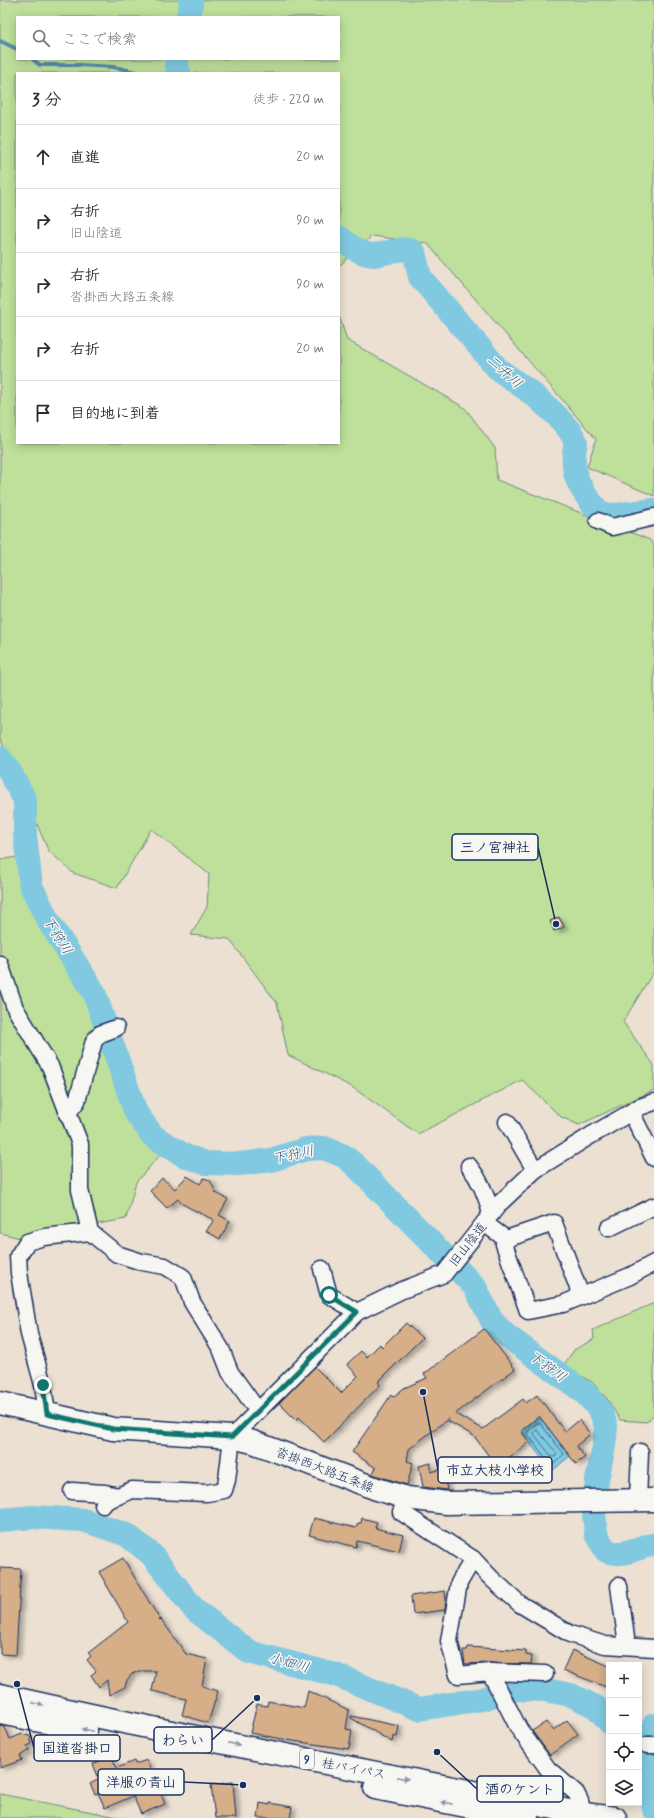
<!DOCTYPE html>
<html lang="ja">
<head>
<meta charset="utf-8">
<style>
  :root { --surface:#fff; --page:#f2f2f3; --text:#2b2b33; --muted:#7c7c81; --line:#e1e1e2 }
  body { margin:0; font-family:Mynerve,"Klee One",sans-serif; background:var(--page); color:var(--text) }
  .controls { position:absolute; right:12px; bottom:12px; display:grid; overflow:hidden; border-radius:0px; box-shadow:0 2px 10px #0003 }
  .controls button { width:36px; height:36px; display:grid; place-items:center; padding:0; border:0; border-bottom:1px solid var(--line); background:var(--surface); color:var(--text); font:20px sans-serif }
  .stop { position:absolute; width:12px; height:12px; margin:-9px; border:3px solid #0f766e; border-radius:50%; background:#fff }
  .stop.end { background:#0f766e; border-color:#fff; box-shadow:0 1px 4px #0008 }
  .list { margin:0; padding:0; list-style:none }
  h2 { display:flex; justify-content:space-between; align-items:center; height:52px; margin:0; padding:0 16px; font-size:17px }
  h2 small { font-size:13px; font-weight:400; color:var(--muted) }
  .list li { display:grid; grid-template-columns:26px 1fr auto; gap:12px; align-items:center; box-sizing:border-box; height:64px; padding:0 16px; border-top:1px solid var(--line) }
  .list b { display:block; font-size:15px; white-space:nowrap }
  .list p { margin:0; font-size:13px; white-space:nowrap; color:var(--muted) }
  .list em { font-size:13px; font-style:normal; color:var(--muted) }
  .icon { flex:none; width:22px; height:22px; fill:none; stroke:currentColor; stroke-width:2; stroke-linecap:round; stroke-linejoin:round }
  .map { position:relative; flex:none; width:654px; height:1818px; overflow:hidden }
  .search { position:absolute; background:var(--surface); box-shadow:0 2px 10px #0003; left:16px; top:16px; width:324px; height:44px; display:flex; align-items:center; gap:10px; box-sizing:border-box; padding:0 14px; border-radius:0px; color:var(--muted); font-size:15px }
  .panel { position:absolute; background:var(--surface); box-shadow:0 2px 10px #0003; left:16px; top:72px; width:324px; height:372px; border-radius:0px }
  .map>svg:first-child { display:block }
  .green { fill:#bee09a; stroke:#6c887c; fill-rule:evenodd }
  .water { fill:#80c9e0; stroke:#588bac }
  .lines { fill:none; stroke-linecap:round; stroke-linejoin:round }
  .shore { stroke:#436d92; stroke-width:1 }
  .stream { stroke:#588bac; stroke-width:4 }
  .river { stroke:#80c9e0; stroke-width:24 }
  .building { fill:#d6ae87; stroke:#1b2f5e; filter:url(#shadow) }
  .minor-casing { stroke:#1b2f5e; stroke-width:19 }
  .secondary-casing { stroke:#1b2f5e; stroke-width:25 }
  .trunk-casing { stroke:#1b2f5e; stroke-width:25 }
  .minor { stroke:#f6f6f2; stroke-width:16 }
  .secondary { stroke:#f6f6f2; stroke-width:22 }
  .trunk { stroke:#f6f6f2; stroke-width:22 }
  .oneway { fill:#8892a8 }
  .route { stroke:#0f766e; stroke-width:5 }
  .labels { text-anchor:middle; stroke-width:3; stroke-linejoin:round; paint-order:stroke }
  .shield { fill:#f6f6f2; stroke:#5d6b8a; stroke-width:1 }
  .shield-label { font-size:12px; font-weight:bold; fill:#1b2f5e }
  .street-label { font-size:13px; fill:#1b2f5e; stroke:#f6f6f2 }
  .water-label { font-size:14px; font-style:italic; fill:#34567e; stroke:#f6f6f2 }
  .leader { fill:none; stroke:#1b2f5e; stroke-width:1.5 }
  .callout-dot { fill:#1b2f5e; stroke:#f6f6f2; stroke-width:1.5 }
  .callout { fill:#f6f6f2; stroke:#1b2f5e; stroke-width:1.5 }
  .callout-label { font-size:14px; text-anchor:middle; font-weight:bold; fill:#1b2f5e }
</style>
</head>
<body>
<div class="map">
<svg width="654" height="1818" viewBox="0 0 654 1818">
  <defs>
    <filter id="shadow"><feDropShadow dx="4.5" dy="2.5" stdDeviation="2" flood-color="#0004"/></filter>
  </defs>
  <rect width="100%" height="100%" fill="#ece0d2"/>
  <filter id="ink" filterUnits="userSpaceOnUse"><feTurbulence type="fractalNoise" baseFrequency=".025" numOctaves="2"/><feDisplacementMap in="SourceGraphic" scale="8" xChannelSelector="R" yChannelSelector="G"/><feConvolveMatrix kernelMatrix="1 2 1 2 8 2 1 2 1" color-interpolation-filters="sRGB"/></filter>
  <g filter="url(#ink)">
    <g class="green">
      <path d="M0,0H654V496L587,467L596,439L427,243L372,236L339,266V73H17V443H339V316L347,340L465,408L495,448L497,480L650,540L654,545V971L623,1022L654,1065V1090L579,1125L561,1117L522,1080L418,1134L352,1087L288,1055L277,1003L229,939L191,935L207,907L209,874L151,829L117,888L73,873L48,850L0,738ZM17,17H339V59H17Z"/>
      <path d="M17,857L162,1153L136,1182L126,1219L20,1238L0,1233V860Z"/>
      <path d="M654,1303V1414L647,1422L620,1420L608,1400L592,1382L563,1366L574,1350L594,1339L593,1330Z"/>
      <path d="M0,1794L123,1818H0Z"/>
    </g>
    <path class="water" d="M539,1416L570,1456L552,1471L545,1465L546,1464L521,1431Z"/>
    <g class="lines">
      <g class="shore">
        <path d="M537,1423H540L564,1454L553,1465L550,1464L527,1433Z"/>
        <path d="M537,1430L557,1453L555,1457H552L534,1434Z"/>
      </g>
      <g class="stream">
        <path d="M0,41L17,49"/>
        <path d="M32,59L40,65H79L114,67L141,73"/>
      </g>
      <g class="river">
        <path d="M188,17L191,4L190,0"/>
        <path d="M177,59L176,62L179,73"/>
        <path d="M339,237C349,245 361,255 374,255C388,254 402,245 414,252L420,277L498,369L534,395L557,416L570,431L576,442C568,473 581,492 602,515H615L654,510"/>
        <path d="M0,758L10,772L25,800V835L31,886L49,922L94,992L136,1113L153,1136L185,1156L206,1163L239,1164L271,1160L306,1149L324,1148L344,1156L356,1166L475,1287L492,1321L507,1336L585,1393L600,1410L606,1426L604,1446L597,1480L594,1513L596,1534L606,1551C626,1558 635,1546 654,1545"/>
        <path d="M0,1520L32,1517L83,1520L127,1535L151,1554L194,1609L249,1652L336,1675L419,1709L483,1699L512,1689L545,1690L571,1695L596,1707L609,1722"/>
        <path d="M639,1762L647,1769L654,1809"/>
        <path d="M647,1768L654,1725"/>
      </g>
    </g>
    <g class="building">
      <path d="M559,917L564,927L554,931L550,921Z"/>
      <path d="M187,1176L200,1184L204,1178L210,1180L216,1193L228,1199L219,1215L230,1221L220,1239L206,1231L214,1220L186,1206L178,1199L167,1208L150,1191L162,1178L175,1189Z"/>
      <path d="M406,1323L422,1338L378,1382L380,1385L324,1442L299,1417L296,1420L279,1403L315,1367L341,1393L358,1376L347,1364L361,1351L367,1357L380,1344L382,1347Z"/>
      <path d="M484,1329L515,1369L455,1414L483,1429L523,1399L526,1403L537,1395L565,1432L579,1420L590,1434L576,1446L585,1457L576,1464L539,1416L521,1431L529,1442L497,1467L474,1436L448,1421L449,1418L409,1449L407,1461L413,1463L407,1485L372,1474L376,1468L352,1452L391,1395L393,1397L404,1388L427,1378L424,1374Z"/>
      <path d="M431,1463V1472L442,1469L443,1477H445L447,1490L423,1487L419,1466Z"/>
      <path d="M314,1518L356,1528L358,1523H361L362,1518L377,1522L375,1528L403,1535L399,1551L357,1541L356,1547L309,1535Z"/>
      <path d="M123,1558L160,1620L161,1619L186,1654L207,1659L202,1686L218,1691L208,1723L182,1715L186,1699L152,1691L156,1671H139L132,1674L127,1680L125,1687L109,1695L107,1680L99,1687L91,1675L96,1671L87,1660L91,1656L88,1653L128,1622L99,1572Z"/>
      <path d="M0,1568L21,1569L16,1655L0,1654Z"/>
      <path d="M445,1591L446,1600L445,1610L413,1614L411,1596Z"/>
      <path d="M468,1647L526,1651V1655L532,1656L531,1664L490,1663L465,1664L463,1650H467Z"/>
      <path d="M572,1650L609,1666V1680L606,1687L563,1670Z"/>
      <path d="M308,1691L349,1710L346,1729L352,1730L349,1749L293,1741L250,1733L257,1704L267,1706L268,1701L304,1708Z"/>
      <path d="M351,1716L399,1726L397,1737L393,1736L392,1742L351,1718Z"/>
      <path d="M567,1720L578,1734L550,1755L532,1731L546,1722L553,1730Z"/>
      <path d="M0,1726L5,1727L10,1739L22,1734L30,1736L32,1744L27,1746L29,1750L20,1756L22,1760L0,1768Z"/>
      <path d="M111,1756L117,1768L134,1761L135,1764L147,1760L165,1804L141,1814L133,1796L105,1808L98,1793L95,1794L90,1784L99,1779L93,1764Z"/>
      <path d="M233,1782L236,1818H215L211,1785Z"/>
      <path d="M260,1803L270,1805V1803L292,1807L290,1818H258Z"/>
    </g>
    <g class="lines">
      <defs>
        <g id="minor">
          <path d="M598,521L612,527L654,517"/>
          <path d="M0,964L15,1008L50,1066L80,1144V1190L90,1232"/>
          <path d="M631,1112L654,1158"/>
          <path d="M67,1114L77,1101L94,1041L100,1034L116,1028"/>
          <path d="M507,1122L535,1170"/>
          <path d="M469,1166C481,1181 487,1196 491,1214"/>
          <path d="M484,1223L506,1239L504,1244L528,1311L563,1304L630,1276L654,1263"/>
          <path d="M609,1228L654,1206"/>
          <path d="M506,1239L554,1223L581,1296"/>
          <path d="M322,1269L329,1295L357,1312"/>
          <path d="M47,1414L43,1385L29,1334L19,1273L18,1256L27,1242L44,1237L90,1232L117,1254L142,1262L165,1266L183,1277L192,1302L221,1349L230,1372L258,1411"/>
          <path d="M72,1491L105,1493L118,1496"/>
          <path d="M407,1498L401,1512L473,1559L492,1579L520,1604L570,1634L605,1645L654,1648"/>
          <path d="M638,1500L640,1452"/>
          <path d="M103,1505L106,1501L132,1490L207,1493L224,1490L227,1480L232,1437L357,1312L400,1291L444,1274L499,1204L535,1170L590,1136L640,1107L654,1102"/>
          <path d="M473,1559L459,1583L449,1641L458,1675L490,1672L519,1729L548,1769L576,1793L580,1801L584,1818"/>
          <path d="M619,1586L627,1645"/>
          <path d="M490,1672L545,1674"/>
          <path d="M647,1745H654"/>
        </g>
        <path id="secondary" d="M0,1403L113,1429L232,1437L253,1442L377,1489L407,1498L447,1503L654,1500"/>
        <g id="trunk">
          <path d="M0,1695C194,1739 390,1775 584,1814L615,1818"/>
          <path d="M0,1713L86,1730"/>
          <path d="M375,1788L527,1818"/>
        </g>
      </defs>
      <use href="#minor" class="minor-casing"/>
      <use href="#secondary" class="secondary-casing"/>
      <use href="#trunk" class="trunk-casing"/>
      <use href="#minor" class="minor"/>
      <use href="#secondary" class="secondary"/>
      <use href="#trunk" class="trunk"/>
    </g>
    <defs><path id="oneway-solid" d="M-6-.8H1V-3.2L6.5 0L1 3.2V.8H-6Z"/></defs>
    <g class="oneway">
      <use href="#oneway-solid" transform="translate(38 1704) rotate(13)"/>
      <use href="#oneway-solid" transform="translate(87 1730) rotate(-169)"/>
      <use href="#oneway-solid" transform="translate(234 1744) rotate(11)"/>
      <use href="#oneway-solid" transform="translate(403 1778) rotate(11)"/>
      <use href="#oneway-solid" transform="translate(447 1803) rotate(-168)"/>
    </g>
  </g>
  <g class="lines" filter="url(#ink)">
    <path class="route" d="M43,1385L47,1414L113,1429L232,1437L357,1312L329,1295"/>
  </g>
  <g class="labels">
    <rect class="shield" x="300" y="1749" width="14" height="20" rx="3"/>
    <g class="shield-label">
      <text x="307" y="1763">9</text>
    </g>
    <g class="street-label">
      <text transform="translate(467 1244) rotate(-52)" y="5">旧山陰道</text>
      <text transform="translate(325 1469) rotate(21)" y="5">沓掛西大路五条線</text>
      <text transform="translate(354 1768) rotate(11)" y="5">桂バイパス</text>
    </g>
    <g class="water-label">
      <text transform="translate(505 371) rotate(42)" y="5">二升川</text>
      <text transform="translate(58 935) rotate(58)" y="5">下狩川</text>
      <text transform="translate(293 1154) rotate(-12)" y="5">下狩川</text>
      <text transform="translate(548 1366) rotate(36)" y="5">下狩川</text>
      <text transform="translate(289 1662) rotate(15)" y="5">小畑川</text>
    </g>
  </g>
  <path class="leader" d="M556 924L538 847M423 1392L438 1470M257 1698L212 1740M17 1684L34 1748M243 1785L184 1782M437 1752L477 1789"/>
  <g class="callout-dot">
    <circle cx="556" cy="924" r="4"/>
    <circle cx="423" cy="1392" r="4"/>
    <circle cx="257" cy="1698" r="4"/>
    <circle cx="17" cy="1684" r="4"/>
    <circle cx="243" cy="1785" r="4"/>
    <circle cx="437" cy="1752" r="4"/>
  </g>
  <g class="callout">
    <rect x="452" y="834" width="86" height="26" rx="4"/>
    <rect x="438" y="1457" width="114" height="26" rx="4"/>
    <rect x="154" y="1727" width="58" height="26" rx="4"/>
    <rect x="34" y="1735" width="86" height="26" rx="4"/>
    <rect x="98" y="1769" width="86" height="26" rx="4"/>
    <rect x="477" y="1776" width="86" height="26" rx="4"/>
  </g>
  <g class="callout-label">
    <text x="495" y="852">三ノ宮神社</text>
    <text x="495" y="1475">市立大枝小学校</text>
    <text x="183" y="1745">わらい</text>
    <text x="77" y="1753">国道沓掛口</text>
    <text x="141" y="1787">洋服の青山</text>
    <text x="520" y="1794">酒のケント</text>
  </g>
</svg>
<div class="controls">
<button>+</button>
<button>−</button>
<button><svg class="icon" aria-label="locate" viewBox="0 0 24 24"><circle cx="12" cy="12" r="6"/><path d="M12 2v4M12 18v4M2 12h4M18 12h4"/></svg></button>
<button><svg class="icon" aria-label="layers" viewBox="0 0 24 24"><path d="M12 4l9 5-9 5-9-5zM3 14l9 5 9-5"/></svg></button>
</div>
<div class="stop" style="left:329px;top:1295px"></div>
<div class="stop end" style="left:43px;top:1385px"></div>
<div class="search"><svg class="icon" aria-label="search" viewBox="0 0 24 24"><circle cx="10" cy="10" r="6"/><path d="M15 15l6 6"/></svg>ここで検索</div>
<section class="panel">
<h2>3 分<small>徒歩 · 220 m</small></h2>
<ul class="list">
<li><svg class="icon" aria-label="ahead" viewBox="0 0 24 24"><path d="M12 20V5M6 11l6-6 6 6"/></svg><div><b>直進</b></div><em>20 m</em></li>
<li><svg class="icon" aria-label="right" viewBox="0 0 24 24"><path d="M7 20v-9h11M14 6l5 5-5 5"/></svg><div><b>右折</b><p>旧山陰道</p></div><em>90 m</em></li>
<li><svg class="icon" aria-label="right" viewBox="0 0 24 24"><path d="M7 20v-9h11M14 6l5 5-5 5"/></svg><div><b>右折</b><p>沓掛西大路五条線</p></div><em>90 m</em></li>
<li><svg class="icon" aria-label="right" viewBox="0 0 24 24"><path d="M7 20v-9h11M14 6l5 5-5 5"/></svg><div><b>右折</b></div><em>20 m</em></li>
<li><svg class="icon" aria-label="arrive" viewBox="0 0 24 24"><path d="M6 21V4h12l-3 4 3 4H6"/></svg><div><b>目的地に到着</b></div></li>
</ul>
</section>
</div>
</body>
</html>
